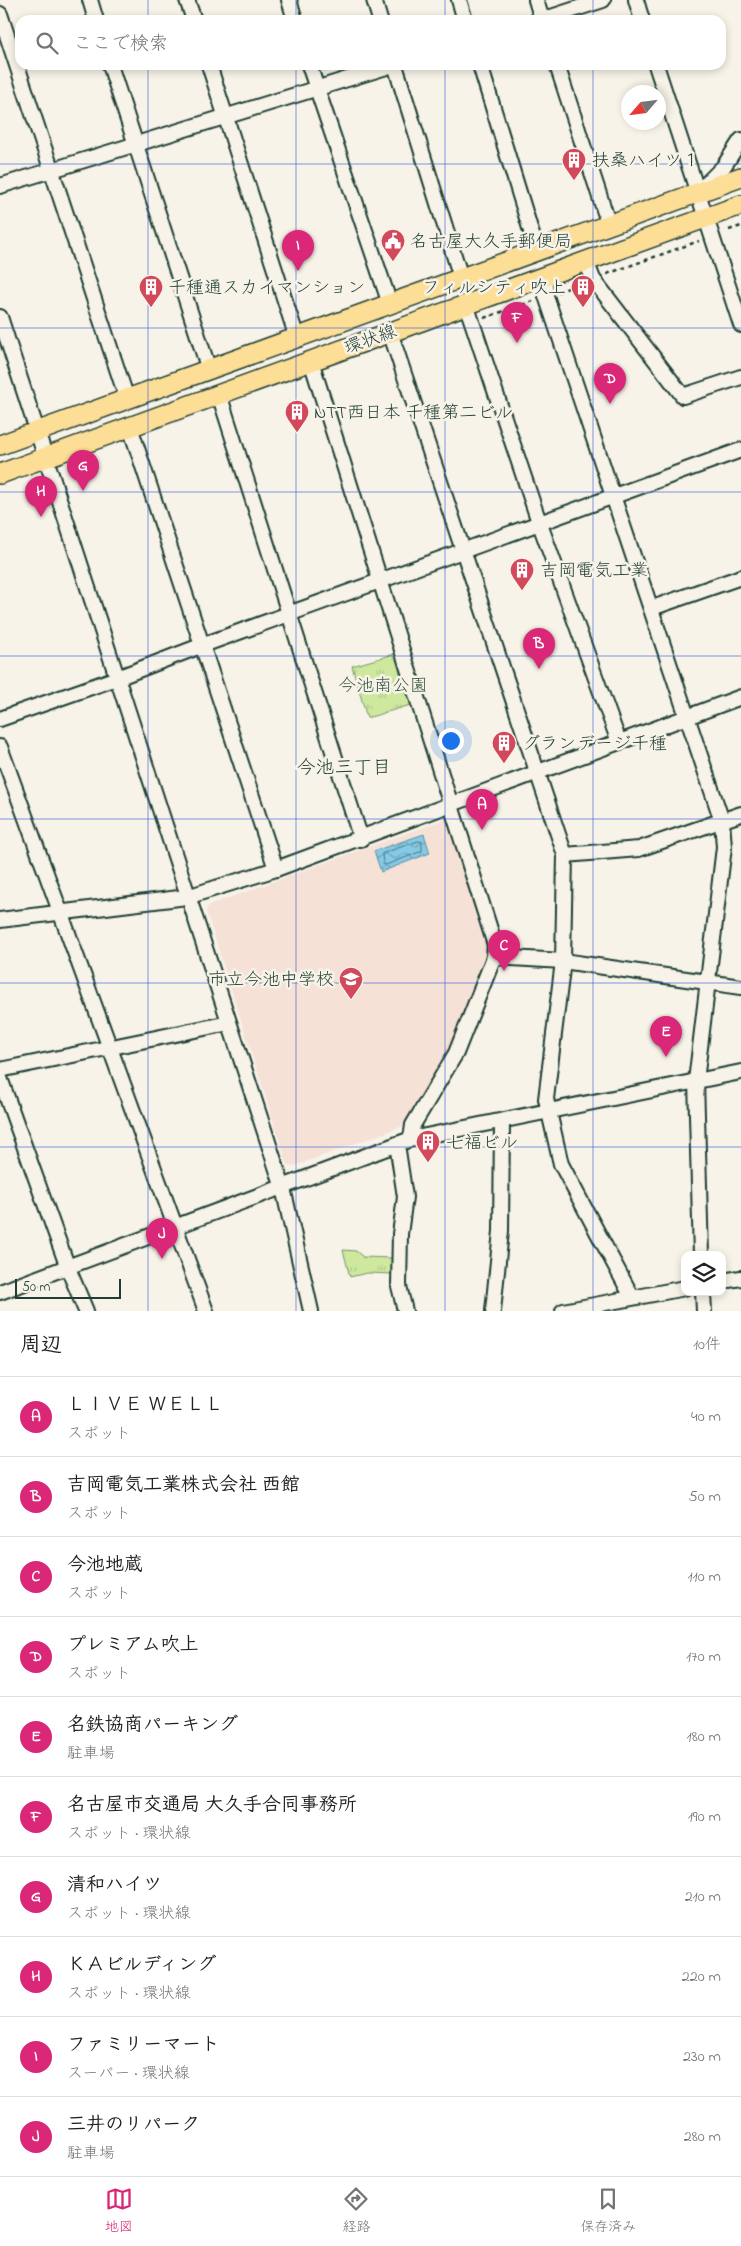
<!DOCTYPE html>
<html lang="ja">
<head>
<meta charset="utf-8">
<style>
  :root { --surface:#fff; --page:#f6f6f6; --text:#202124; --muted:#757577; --line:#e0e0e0; --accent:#db2777 }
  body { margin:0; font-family:"Indie Flower","Klee One",sans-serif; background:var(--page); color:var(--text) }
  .controls { position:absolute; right:15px; bottom:15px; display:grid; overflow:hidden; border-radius:10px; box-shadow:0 2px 8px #0003 }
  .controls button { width:45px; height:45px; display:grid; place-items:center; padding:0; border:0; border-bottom:1px solid var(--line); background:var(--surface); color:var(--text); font:25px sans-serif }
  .compass { position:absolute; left:621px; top:85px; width:45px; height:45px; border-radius:50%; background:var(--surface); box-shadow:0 2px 8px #0003; rotate:242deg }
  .scale { position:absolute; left:15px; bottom:12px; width:106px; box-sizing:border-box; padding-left:5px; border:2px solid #1f3d34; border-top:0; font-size:14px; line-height:18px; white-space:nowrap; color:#1f3d34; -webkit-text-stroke:4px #f7f3e8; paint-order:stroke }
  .you { position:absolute; left:450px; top:740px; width:18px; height:18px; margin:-12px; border:4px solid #fff; border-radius:50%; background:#1a73e8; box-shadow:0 0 0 8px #1a73e833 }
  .badge { display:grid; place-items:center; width:32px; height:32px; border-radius:50%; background:var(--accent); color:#fff; font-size:16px; font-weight:700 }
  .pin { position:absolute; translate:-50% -41px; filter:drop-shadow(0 1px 2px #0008) }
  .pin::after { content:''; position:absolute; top:26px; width:18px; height:15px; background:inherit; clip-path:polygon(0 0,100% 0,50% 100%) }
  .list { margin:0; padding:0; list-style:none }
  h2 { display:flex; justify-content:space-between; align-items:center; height:65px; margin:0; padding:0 20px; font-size:21px }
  h2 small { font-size:16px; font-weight:400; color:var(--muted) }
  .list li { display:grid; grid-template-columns:32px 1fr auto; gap:15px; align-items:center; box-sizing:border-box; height:80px; padding:0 20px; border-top:1px solid var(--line) }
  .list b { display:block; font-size:19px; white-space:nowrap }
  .list p { margin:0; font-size:16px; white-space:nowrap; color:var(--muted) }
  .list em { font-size:16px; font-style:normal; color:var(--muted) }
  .icon { flex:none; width:28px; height:28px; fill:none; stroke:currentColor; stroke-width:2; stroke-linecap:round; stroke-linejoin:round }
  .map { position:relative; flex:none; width:741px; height:1311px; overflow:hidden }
  .search { position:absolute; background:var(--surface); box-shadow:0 2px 8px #0003; left:15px; right:15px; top:15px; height:55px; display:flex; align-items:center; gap:12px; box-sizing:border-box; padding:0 18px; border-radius:15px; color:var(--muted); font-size:19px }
  .sheet { height:865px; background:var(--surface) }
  nav { display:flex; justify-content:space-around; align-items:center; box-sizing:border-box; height:70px; border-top:1px solid var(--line); background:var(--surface); font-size:14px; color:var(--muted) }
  nav a { display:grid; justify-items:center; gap:2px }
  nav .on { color:var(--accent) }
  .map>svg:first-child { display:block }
  .built { fill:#f6e1d7 }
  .grass { fill:url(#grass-tufts); stroke:#769269 }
  .water { fill:url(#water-waves); stroke:#5c929f }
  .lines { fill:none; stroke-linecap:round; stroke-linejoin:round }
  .shore { stroke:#48757b; stroke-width:1 }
  .minor-casing { stroke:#1f3d34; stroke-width:18 }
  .major-casing { stroke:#1f3d34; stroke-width:22 }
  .path { stroke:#1f3d34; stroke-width:2.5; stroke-dasharray:4 4; stroke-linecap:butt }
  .minor { stroke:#f7f3e8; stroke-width:14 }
  .major { stroke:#fdde96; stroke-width:19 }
  .grid { fill:none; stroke:#1d4ed8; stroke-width:1; stroke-opacity:0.55 }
  .labels { text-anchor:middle; stroke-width:5; stroke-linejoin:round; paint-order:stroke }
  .poi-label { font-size:18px; fill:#1f3d34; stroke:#f7f3e8; text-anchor:start }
  .street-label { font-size:18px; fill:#1f3d34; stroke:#f7f3e8 }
  .park-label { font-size:18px; fill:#395744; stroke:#f7f3e8 }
  .neighbourhood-label { font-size:19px; fill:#1f3d34; stroke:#f7f3e8 }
</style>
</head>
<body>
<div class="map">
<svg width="741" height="1311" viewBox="0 0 741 1311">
  <defs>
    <pattern id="grass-tufts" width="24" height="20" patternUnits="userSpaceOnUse" patternTransform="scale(1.25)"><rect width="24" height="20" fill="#cee89e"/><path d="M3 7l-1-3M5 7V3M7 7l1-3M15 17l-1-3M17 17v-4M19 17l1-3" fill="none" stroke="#b0c889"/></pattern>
    <pattern id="water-waves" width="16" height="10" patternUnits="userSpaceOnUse" patternTransform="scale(1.25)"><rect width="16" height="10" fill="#85cae6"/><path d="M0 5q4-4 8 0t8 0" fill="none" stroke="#6ca5bb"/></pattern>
  </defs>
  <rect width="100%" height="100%" fill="#f7f3e8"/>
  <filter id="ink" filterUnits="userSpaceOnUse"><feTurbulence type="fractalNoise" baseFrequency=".02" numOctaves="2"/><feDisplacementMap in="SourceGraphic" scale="10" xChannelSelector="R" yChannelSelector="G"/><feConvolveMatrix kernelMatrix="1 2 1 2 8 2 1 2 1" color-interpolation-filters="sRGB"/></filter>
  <g filter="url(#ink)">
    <path class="built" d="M445,819L450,821L489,948L449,1051L403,1126L292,1167L287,1164L206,911L209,905Z"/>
    <g class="grass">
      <path d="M398,653L414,704L367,718L352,666Z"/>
      <path d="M343,1250L356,1251L363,1257L392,1258L393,1274L367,1273L350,1277Z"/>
    </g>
    <path class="water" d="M424,834L430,853L381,872L374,851Z"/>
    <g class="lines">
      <path class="shore" d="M419,841L422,842V851L386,865L383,864L382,854Z"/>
      <defs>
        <g id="minor">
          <path d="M90,0L96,20"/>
          <path d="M187,0L194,20"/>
          <path d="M289,0L295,20"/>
          <path d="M374,0L380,20"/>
          <path d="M459,0L465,20"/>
          <path d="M536,0L542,20"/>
          <path d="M636,0L642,20"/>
          <path d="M0,14L127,399"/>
          <path d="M542,20L603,0"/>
          <path d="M110,65L209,370"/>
          <path d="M209,65L297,338"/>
          <path d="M309,65L390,304"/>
          <path d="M395,65L461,278"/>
          <path d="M480,65L537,251"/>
          <path d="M557,65L609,225"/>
          <path d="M656,65L741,325"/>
          <path d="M0,186L393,65"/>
          <path d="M700,190L724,166L741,140"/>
          <path d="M586,261L593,279L683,396L741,377"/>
          <path d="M544,276L546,296L722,821L724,847L696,1081L701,1255"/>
          <path d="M466,304L537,516L619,742"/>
          <path d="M0,317L283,1188L311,1311"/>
          <path d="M390,332L565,855L563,961L546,1099L561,1164L632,1297"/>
          <path d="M311,361L495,945L494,957L456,1053L413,1125L411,1139"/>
          <path d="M219,394L361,839"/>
          <path d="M130,427L276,869"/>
          <path d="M652,608L741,577"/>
          <path d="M0,719L117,678L203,645L741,450"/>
          <path d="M0,747L206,1311"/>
          <path d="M565,855L639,849L741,814"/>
          <path d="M0,920L187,897L276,869L741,697"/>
          <path d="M494,957L563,961L741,987"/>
          <path d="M0,1070L229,1023"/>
          <path d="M0,1078L68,1268L86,1311"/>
          <path d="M397,1144L405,1197L400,1234L399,1286L405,1311"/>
          <path d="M722,1281L741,1278"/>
          <path d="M0,1292L411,1139L741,1072"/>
          <path d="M703,1292L704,1311"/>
          <path d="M493,1311L501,1231L502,1122"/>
          <path d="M563,1311L685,1288"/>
        </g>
        <g id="major">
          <path d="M0,445L741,177"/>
          <path d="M0,474L741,205"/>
        </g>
      </defs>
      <use href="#minor" class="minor-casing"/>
      <use href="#major" class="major-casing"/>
      <g class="path">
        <path d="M729,230L741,226"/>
        <path d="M607,274L699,241"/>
        <path d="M558,292L581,283"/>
        <path d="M484,318L533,301"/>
      </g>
      <use href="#minor" class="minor"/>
      <use href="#major" class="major"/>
    </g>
  </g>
  <path class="grid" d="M148,0V20M296,0V20M445,0V20M593,0V20M148,65V1311M296,65V1311M445,65V1311M593,65V1311M0,164H741M0,328H741M0,492H741M0,656H741M0,819H741M0,983H741M0,1147H741"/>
  <defs>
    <symbol id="building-pin" viewBox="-11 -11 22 30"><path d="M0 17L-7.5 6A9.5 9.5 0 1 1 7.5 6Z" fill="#d1495b" stroke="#f7f3e8"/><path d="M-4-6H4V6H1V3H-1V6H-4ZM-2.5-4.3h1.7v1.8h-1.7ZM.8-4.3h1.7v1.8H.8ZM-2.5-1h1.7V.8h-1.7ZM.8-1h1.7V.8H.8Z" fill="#fff"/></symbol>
    <symbol id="civic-pin" viewBox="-11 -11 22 30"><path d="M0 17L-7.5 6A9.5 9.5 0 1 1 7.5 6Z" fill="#d1495b" stroke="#f7f3e8"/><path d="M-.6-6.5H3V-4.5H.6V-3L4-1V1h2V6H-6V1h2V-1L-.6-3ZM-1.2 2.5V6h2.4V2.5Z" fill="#fff"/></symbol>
    <symbol id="school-pin" viewBox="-11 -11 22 30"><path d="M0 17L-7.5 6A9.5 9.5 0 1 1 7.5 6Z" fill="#d1495b" stroke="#f7f3e8"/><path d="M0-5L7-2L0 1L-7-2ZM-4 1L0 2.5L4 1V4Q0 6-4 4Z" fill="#fff"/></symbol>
  </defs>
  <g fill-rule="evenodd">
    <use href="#building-pin" x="560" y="146" width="28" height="38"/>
    <use href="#civic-pin" x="379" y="227" width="28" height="38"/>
    <use href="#building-pin" x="137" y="273" width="28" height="38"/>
    <use href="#building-pin" x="569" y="273" width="28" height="38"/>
    <use href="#building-pin" x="283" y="398" width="28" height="38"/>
    <use href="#building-pin" x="508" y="556" width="28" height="38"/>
    <use href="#building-pin" x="490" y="729" width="28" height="38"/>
    <use href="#school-pin" x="337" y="965" width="28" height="38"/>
    <use href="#building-pin" x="414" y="1128" width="28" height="38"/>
  </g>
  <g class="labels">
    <g class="poi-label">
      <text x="592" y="166">扶桑ハイツ１</text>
      <text x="410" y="247">名古屋大久手郵便局</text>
      <text x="168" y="293">千種通スカイマンション</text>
      <text x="566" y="293" text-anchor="end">フィルシティ吹上</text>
      <text x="314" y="418">NTT西日本 千種第二ビル</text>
      <text x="540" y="576">吉岡電気工業</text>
      <text x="522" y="749">グランデージ千種</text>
      <text x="334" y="985" text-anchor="end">市立今池中学校</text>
      <text x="446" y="1148">七福ビル</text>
    </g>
    <g class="street-label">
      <text transform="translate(370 339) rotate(-20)" y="6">環状線</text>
    </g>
    <g class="park-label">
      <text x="383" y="691">今池南公園</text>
    </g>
    <g class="neighbourhood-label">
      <text x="344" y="773">今池三丁目</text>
    </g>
  </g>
</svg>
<div class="controls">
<button><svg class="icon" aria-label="layers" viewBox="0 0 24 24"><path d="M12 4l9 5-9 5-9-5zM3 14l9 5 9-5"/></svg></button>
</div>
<svg class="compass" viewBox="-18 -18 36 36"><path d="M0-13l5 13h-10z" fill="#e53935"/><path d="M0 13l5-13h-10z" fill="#757577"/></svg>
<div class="scale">50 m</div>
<div class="you"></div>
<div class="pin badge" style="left:482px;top:830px">A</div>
<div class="pin badge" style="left:539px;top:669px">B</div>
<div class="pin badge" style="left:504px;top:971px">C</div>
<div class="pin badge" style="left:610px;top:404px">D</div>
<div class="pin badge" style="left:666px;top:1057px">E</div>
<div class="pin badge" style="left:517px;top:343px">F</div>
<div class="pin badge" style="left:83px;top:491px">G</div>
<div class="pin badge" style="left:41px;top:517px">H</div>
<div class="pin badge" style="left:298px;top:271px">I</div>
<div class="pin badge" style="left:162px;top:1259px">J</div>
<div class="search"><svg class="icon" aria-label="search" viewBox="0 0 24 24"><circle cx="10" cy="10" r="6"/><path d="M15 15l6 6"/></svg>ここで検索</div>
</div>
<section class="sheet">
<h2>周辺<small>10件</small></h2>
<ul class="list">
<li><span class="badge">A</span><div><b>ＬＩＶＥ ＷＥＬＬ</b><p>スポット</p></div><em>40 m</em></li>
<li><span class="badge">B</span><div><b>吉岡電気工業株式会社 西館</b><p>スポット</p></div><em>50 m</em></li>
<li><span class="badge">C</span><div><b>今池地蔵</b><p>スポット</p></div><em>110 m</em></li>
<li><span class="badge">D</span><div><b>プレミアム吹上</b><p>スポット</p></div><em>170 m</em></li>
<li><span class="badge">E</span><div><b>名鉄協商パーキング</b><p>駐車場</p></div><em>180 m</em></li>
<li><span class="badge">F</span><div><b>名古屋市交通局 大久手合同事務所</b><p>スポット · 環状線</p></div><em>190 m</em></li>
<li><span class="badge">G</span><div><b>清和ハイツ</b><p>スポット · 環状線</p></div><em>210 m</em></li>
<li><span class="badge">H</span><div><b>ＫＡビルディング</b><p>スポット · 環状線</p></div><em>220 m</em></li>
<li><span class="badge">I</span><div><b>ファミリーマート</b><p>スーパー · 環状線</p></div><em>230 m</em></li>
<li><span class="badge">J</span><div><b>三井のリパーク</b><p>駐車場</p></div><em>280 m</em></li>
</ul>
</section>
<nav>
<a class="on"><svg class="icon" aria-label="map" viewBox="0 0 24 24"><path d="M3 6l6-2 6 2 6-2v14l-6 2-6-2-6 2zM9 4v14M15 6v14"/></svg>地図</a>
<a><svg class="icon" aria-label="directions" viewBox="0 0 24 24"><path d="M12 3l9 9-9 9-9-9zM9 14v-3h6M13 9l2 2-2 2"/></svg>経路</a>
<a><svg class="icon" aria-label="saved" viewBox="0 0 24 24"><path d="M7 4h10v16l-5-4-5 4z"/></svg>保存済み</a>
</nav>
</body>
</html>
